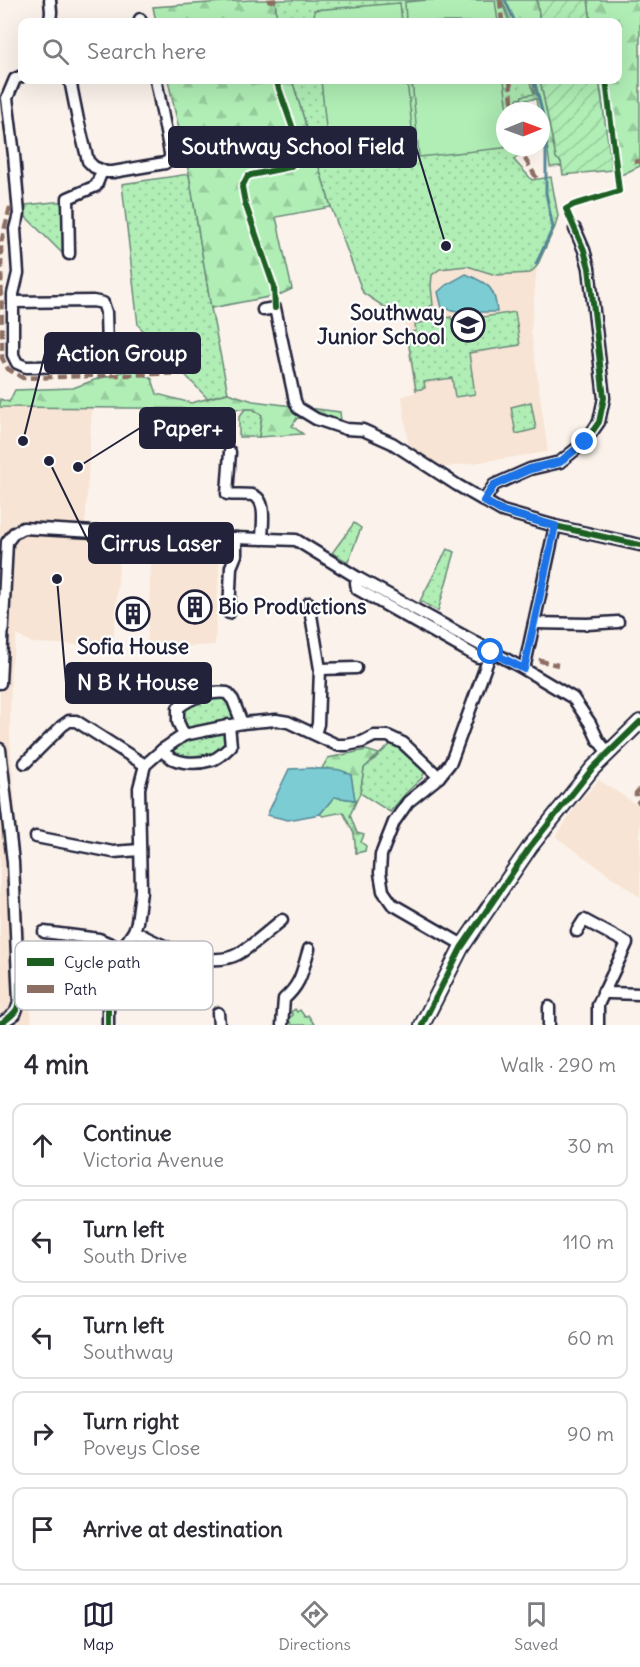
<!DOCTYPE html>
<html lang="en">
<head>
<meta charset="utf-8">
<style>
  :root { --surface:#fff; --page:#f7f7f7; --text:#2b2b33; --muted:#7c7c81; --line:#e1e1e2; --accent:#22223b }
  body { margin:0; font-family:Delius,sans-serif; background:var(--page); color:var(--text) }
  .compass { position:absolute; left:496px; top:102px; width:54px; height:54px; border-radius:50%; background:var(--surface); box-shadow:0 6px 24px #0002; rotate:89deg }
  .stop { position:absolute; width:18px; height:18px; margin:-14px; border:4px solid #1a73e8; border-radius:50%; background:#fff }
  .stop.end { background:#1a73e8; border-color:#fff; box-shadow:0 2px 6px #0008 }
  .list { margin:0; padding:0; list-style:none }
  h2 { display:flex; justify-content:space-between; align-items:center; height:78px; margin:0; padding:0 24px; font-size:26px }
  h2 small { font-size:20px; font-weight:400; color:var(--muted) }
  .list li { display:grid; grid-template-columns:39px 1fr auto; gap:18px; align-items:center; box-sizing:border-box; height:84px; margin:0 12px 12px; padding:0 12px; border:2px solid var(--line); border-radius:12px }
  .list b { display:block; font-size:22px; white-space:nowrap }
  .list p { margin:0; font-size:20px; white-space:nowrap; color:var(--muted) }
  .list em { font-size:20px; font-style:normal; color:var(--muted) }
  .icon { flex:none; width:33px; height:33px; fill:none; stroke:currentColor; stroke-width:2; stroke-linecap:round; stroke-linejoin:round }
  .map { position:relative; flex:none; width:640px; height:1025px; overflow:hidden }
  .search { position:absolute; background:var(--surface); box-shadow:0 6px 24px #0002; left:18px; right:18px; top:18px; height:66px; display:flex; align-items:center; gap:15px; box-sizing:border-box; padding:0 21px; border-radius:12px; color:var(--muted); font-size:22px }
  .sheet { height:558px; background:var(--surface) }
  nav { display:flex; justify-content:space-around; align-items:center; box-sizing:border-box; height:84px; border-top:2px solid var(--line); background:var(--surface); font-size:16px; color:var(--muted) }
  nav a { display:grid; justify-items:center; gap:3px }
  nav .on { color:var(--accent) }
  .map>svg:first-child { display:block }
  .built { fill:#f7e4d4 }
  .grass { fill:url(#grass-dots); stroke:#698878; stroke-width:1.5 }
  .forest { fill:url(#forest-firs); stroke:#698878; stroke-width:1.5 }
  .garden { fill:url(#garden-furrows); stroke:#698878; stroke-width:1.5 }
  .pitch { fill:#b0eeb5; stroke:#698878; stroke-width:1.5 }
  .water { fill:#7bccd4; stroke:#578897; stroke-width:1.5 }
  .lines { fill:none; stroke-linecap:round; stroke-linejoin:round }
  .stream { stroke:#578897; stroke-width:3 }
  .street-casing { stroke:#22223b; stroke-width:15 }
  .secondary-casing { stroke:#22223b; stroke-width:18 }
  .street { stroke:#fff; stroke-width:10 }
  .secondary { stroke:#fff; stroke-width:14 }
  .quiet { stroke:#8d6e63; stroke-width:4.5; stroke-dasharray:9 4.5; stroke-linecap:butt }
  .cycleway-casing { stroke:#fff; stroke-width:10 }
  .cycleway { stroke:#1b5e20; stroke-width:6 }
  .route { stroke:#1a73e8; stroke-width:8 }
  .labels { text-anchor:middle; stroke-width:4.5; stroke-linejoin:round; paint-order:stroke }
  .poi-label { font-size:21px; font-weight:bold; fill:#22223b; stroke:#fff; text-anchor:end }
  .key { fill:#fff; stroke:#bdbdc4; stroke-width:1.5 }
  .key-label { font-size:16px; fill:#22223b }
  .leader { fill:none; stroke:#22223b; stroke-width:2 }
  .callout-dot { fill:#22223b; stroke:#fff; stroke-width:2 }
  .callout { fill:#22223b; stroke:#22223b; stroke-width:2 }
  .callout-label { font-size:22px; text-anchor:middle; font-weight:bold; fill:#fff }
</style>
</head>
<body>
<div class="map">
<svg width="640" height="1025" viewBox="0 0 640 1025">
  <defs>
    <pattern id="grass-dots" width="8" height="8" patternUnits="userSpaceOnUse" patternTransform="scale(1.5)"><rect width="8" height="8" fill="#b0eeb5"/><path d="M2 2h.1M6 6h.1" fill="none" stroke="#97cc9d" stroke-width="1.8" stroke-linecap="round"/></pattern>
    <pattern id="forest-firs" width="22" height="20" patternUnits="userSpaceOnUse" patternTransform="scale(1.5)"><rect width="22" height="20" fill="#b0eeb5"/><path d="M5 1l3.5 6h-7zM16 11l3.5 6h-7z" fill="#97cc9d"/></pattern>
    <pattern id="garden-furrows" width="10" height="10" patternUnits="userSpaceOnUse" patternTransform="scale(1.5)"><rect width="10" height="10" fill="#b0eeb5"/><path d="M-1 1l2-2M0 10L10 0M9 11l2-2" fill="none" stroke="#97cc9d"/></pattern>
  </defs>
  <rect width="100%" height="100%" fill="#fbf3eb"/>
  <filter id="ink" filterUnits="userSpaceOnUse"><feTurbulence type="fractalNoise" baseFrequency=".0167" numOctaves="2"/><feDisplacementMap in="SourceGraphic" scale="12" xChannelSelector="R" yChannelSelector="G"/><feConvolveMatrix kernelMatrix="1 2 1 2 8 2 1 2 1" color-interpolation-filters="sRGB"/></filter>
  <g filter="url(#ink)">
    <g class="built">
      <path d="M551,177L558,216L555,227L537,266L531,331L548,452L440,468L409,451L402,396L414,393L404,320L363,293L331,207Z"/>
      <path d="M0,407L92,408L85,528L221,534L215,645L147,649L152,541H121L113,646L32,643L17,635L11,667L10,738L32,1025H0Z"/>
      <path d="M599,780L640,807V897L556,837L577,804Z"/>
    </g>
    <g class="grass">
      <path d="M275,0H501L509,22H277Z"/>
      <path d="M292,80H529L535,96L517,99L519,111H505V147H525V149L514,160L532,180L551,177L558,216L555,227L537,266L530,273L496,275L467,266L440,269L432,275L431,286L433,305L404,320L363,293L331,207Z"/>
      <path d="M189,174L211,308L228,393L207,398L138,325L122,184Z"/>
      <path d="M54,202H60L65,213L66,253H62L25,216L26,205Z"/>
      <path d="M515,312L520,345L469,353L475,394L455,397L452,378L424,382L425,388L416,390L407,333L416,331L415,324L451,317V319L458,321L460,315H463L464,320Z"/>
      <path d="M531,402L536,429L516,434L511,407Z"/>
      <path d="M245,409H253L262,415L259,437H239V417Z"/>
      <path d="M354,523L361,528L348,562L332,553Z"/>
      <path d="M447,549L455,552L438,611L420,601Z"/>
      <path d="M220,696H226L235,714L234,718L184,728L181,721L182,709L188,705Z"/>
      <path d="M222,732L226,738V744L211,757L189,760L171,753L170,750L184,742Z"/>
      <path d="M392,743L425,771L422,778L406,793L390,812L360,793L364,768Z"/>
    </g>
    <g class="forest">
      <path d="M250,0H275L277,22H156L153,7Z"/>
      <path d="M502,0H537L540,22H511Z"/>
      <path d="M588,0H640V166L615,178L612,170L599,80H618V22H591Z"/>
      <path d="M168,80H292L331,207L276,217L292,289L279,295L211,308L189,174Z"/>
      <path d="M532,80H540L562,166L550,167L547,144L543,141L541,111H538L536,99L521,100L522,96L535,94Z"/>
      <path d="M134,369L152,379L157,394L191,403L228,393L253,401L340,412L341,421L297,418L292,426L303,434L259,437L262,415L253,409L0,407V399L9,402L15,390L73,388L97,379Z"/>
      <path d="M366,750L379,754L364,768L360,793L350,815L357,833L364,835L361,842L366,846L365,851L356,853L354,834L343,812L323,816L320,814L334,797L355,800L351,775L328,768L321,770L328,758Z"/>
    </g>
    <g class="garden">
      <path d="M537,0H588L591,22H540Z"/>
      <path d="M540,80H599L612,170L563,175L561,162L556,158Z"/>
    </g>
    <g class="pitch">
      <path d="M428,0H495L498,22H406L405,2Z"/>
      <path d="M400,3L402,22H315L314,10Z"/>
      <path d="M321,80H407L415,157L330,166Z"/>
      <path d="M412,80H504L508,111H505V147H512L419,157Z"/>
      <path d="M295,1009L297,1012L300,1010L305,1017L308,1015L314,1024L312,1025H292L288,1019L293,1015L291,1012Z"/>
    </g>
    <g class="water">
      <path d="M466,274C489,284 495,287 497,312H462L442,308L438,292L446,285Z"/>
      <path d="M312,768C328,771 335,765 351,775L355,800L334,797L320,814L288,820L267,815L289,769Z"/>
    </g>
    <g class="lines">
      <g class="stream">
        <path d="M505,0L515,22"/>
        <path d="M534,80L546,127V193L553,228L536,264"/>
      </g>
      <defs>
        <g id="street">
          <path d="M50,0L51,12L50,22"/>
          <path d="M140,19L141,22"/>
          <path d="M70,80L78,120L88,161L94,167L106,172H113L165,163L170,159V153L156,80"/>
          <path d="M69,254L68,198L96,186L102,171"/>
          <path d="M13,302L93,301L103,303L106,312L107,349L95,363L87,366L26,367L17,363L13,355V294L18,273L15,229L19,214L14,155L7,98L15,79L22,76"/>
          <path d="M263,310L275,308L295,401L298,408L316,419L346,429L363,430L392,443L457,485L502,511L555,526L640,545"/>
          <path d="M230,452L227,494C235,495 244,494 252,495C268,499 262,526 262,539"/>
          <path d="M484,501L494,485L530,469L560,462L585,442L599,422L604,398L589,268L584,250L575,229"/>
          <path d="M358,578L356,583L357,589L478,657L491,652"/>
          <path d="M309,603L320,669L318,724L315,734"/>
          <path d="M229,613L231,567L236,555V538"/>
          <path d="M534,623L587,624L618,622"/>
          <path d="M320,669L356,668"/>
          <path d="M524,669L555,526"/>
          <path d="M0,683L7,542L14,533L23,528L148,535L296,540L358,578L524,669L573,698L590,723L598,740L608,753"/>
          <path d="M184,735L178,722V708C190,697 212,691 227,693L233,700L242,723"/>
          <path d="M0,749L13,862L19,1003L15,1014L0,1024"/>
          <path d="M162,750C172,764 195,765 212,760C219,758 226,751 231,746L229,725"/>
          <path d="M25,763L62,726L69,721H76L145,765"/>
          <path d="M36,837L113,852L140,850"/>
          <path d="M134,931C160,945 209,970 238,954C254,945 268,931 282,920"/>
          <path d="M577,931L584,920L627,943L598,1005V1025"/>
          <path d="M44,932L99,939L122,949"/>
          <path d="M463,945L392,904L383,891L380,873L381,855L394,822L408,802L439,777L451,762L491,652"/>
          <path d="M603,992L609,993L640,994"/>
          <path d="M218,1013L219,1025"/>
          <path d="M108,1025V992L122,949L134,931L137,922L141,892L139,788L145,765L162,750L184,735L242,723L276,720L288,722L337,745H347L362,742L374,736H388L403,743L439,777"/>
          <path d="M282,1025L284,999C302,983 302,971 309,949"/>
          <path d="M549,1025V1007"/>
        </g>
        <path id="secondary" d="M422,1025L461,948L530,847L592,769L640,722"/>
      </defs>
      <use href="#street" class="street-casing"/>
      <use href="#secondary" class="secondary-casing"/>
      <use href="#street" class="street"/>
      <use href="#secondary" class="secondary"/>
      <g class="quiet">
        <path d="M500,0L502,22"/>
        <path d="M267,1L279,0"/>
        <path d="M510,80L513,111"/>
        <path d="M518,147L537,179"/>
        <path d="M634,162L640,161"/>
        <path d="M10,207L1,243L2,358L8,369L23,378L187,373"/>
        <path d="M95,363L100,375"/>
        <path d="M541,658V661L558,665"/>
        <path d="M640,789L636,793V800L640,803"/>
      </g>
      <defs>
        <g id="cycleway">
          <path d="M606,80L619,191L573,205L566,209L584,250L589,268L604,398L599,422L585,442L560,462L530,469L494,485L484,501L502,511L555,526L640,545"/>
          <path d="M275,308L274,287L245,203L242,187L247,177L251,175L290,167C296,163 300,156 300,149L276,80"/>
          <path d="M0,1024C21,1010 19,1008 19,984L108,992V1025"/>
          <path d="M422,1025L461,948L530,847L592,769L640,722"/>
        </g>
      </defs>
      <use href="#cycleway" class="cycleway-casing"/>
      <use href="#cycleway" class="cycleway"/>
    </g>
  </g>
  <g class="lines" filter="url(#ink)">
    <path class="route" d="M491,652L524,669L555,526L502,511L484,501L494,485L530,469L560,462L585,442"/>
  </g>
  <defs>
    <symbol id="school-ring" viewBox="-11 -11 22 22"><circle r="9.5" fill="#fff" stroke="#22223b" stroke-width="1.5"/><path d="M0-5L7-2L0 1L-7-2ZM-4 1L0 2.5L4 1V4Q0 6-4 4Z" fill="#22223b"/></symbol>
    <symbol id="building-ring" viewBox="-11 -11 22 22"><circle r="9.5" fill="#fff" stroke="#22223b" stroke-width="1.5"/><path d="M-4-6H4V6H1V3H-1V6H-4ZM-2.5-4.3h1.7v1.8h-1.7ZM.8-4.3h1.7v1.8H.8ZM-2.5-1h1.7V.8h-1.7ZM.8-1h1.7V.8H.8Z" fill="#22223b"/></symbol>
  </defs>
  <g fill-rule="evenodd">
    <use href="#school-ring" x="449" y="306" width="38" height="38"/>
    <use href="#building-ring" x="176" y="588" width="38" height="38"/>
    <use href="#building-ring" x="114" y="595" width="38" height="38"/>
  </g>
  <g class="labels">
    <g class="poi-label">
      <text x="445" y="320">Southway<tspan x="445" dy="24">Junior School</tspan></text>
      <text x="218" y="614" text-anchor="start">Bio Productions</text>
      <text x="133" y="654" text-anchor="middle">Sofia House</text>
    </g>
  </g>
  <rect x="15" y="941" width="198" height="69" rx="9" class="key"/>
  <rect x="27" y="958" width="27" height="8" fill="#1b5e20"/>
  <rect x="27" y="985" width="27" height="8" fill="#8d6e63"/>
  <g class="key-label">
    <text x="64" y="968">Cycle path</text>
    <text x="64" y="995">Path</text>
  </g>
  <path class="leader" d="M446 246L416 147M23 441L45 353M78 467L140 428M49 461L89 543M57 579L66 683"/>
  <g class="callout-dot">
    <circle cx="446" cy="246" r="6"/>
    <circle cx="23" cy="441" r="6"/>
    <circle cx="78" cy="467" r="6"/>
    <circle cx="49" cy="461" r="6"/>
    <circle cx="57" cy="579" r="6"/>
  </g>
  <g class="callout">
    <rect x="169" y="127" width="247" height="40" rx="6"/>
    <rect x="45" y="333" width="155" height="40" rx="6"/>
    <rect x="140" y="408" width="95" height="40" rx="6"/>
    <rect x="89" y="523" width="144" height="40" rx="6"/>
    <rect x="66" y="663" width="145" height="40" rx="6"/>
  </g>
  <g class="callout-label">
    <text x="293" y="154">Southway School Field</text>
    <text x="122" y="361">Action Group</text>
    <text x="188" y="436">Paper+</text>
    <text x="161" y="551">Cirrus Laser</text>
    <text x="138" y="690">N B K House</text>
  </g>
</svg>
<svg class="compass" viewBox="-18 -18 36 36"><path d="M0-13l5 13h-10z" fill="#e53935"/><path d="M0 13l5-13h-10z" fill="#7c7c81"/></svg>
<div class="stop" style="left:491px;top:652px"></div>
<div class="stop end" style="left:585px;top:442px"></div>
<div class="search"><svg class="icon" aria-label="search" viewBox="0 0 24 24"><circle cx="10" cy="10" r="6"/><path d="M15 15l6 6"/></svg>Search here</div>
</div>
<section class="sheet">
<h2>4 min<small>Walk · 290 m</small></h2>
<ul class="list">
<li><svg class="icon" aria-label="ahead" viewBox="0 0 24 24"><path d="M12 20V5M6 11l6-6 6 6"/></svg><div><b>Continue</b><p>Victoria Avenue</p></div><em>30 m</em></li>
<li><svg class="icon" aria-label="left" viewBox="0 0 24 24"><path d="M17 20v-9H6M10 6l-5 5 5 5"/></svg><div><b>Turn left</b><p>South Drive</p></div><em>110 m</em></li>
<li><svg class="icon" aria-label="left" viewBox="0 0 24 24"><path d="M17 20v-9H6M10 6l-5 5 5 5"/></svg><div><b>Turn left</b><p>Southway</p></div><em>60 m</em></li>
<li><svg class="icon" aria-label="right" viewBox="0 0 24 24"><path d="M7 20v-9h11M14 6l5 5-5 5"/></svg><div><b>Turn right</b><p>Poveys Close</p></div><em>90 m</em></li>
<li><svg class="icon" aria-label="arrive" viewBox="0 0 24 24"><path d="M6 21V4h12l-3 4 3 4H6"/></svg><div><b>Arrive at destination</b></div></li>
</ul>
</section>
<nav>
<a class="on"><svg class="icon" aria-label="map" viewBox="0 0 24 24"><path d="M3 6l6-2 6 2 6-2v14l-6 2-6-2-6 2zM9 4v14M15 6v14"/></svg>Map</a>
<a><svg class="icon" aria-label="directions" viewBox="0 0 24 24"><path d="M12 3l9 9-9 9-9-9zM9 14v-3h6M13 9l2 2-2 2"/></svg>Directions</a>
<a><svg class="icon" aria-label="saved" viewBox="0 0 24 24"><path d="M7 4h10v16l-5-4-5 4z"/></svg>Saved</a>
</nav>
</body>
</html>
